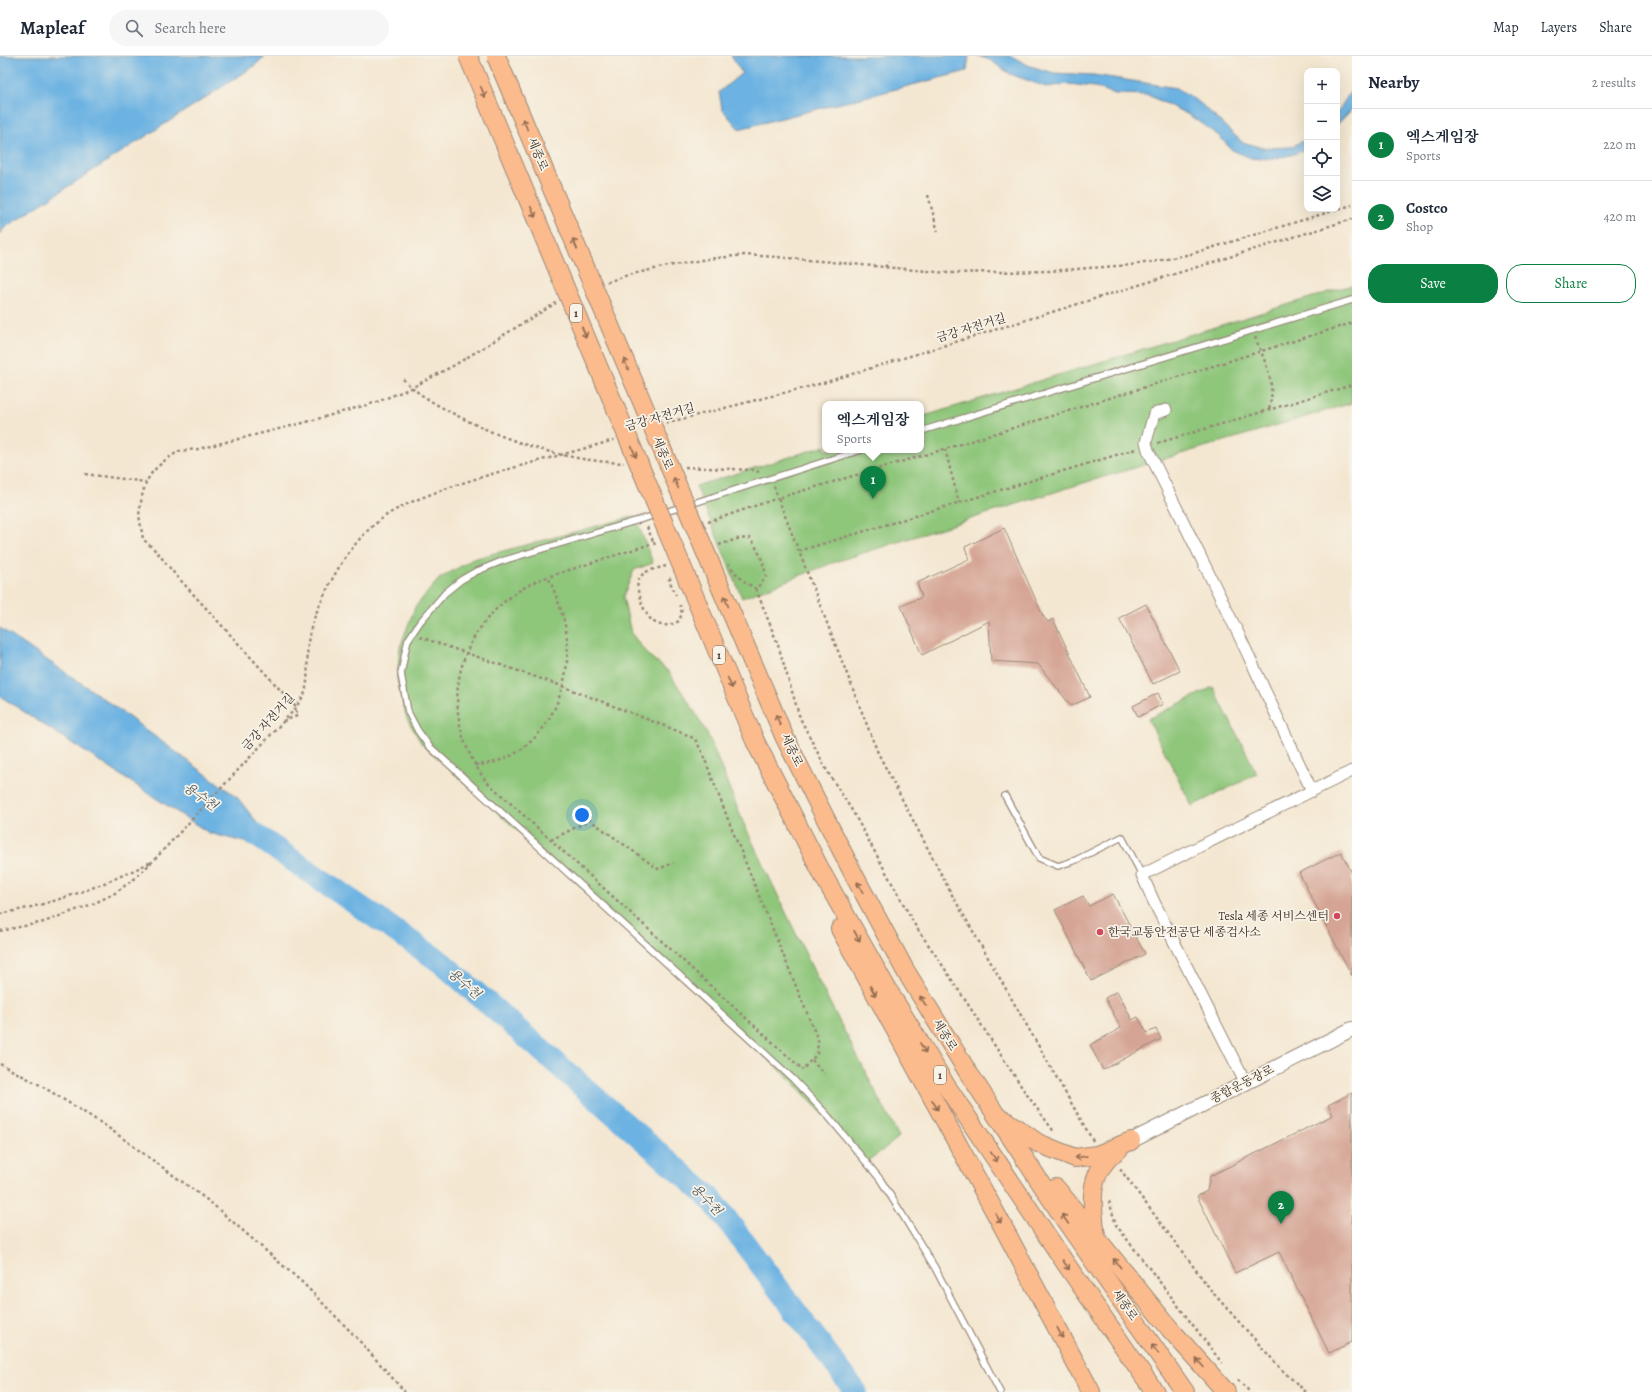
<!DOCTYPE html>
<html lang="en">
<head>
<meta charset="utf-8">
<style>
  :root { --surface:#fff; --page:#f6f6f7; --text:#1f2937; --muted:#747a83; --line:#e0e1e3; --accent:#0b8043 }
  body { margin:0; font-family:Alegreya,"Noto Serif KR",serif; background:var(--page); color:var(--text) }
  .controls { position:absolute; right:12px; top:12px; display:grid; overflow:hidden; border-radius:8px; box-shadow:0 4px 16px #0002 }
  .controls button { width:36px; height:36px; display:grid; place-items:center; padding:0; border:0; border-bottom:1px solid var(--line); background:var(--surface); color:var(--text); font:20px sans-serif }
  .you { position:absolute; left:582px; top:759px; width:14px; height:14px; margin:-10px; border:3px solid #fff; border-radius:50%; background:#1a73e8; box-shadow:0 0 0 6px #1a73e833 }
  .badge { display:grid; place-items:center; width:26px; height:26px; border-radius:50%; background:var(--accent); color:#fff; font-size:13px; font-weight:700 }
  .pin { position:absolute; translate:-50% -33px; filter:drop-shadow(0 1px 2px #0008) }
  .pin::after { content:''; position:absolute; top:21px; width:14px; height:12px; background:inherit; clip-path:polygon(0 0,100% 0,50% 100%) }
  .popup { position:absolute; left:822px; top:345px; width:102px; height:52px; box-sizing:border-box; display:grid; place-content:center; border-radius:8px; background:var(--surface); filter:drop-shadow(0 1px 3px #0005); font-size:13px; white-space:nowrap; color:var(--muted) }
  .popup b { font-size:15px; color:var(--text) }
  .popup::after { content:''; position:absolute; left:50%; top:100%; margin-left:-8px; border:8px solid transparent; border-top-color:var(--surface) }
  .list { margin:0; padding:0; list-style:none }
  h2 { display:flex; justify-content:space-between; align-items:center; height:52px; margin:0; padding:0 16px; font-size:17px }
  h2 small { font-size:13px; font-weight:400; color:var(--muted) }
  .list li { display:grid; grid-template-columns:26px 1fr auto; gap:12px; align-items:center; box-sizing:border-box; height:72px; padding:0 16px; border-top:1px solid var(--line) }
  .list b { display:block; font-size:15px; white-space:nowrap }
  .list p { margin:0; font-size:13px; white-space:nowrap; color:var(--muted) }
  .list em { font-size:13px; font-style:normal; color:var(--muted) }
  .actions { display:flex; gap:8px; padding:12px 16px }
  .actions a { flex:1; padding:9px 0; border:1px solid var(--accent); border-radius:16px; text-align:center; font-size:14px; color:var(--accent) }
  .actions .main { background:var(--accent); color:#fff }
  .icon { flex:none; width:22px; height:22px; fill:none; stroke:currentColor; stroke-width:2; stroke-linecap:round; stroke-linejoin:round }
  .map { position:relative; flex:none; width:1352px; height:1336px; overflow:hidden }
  header { display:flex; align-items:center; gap:24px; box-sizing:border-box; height:56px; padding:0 20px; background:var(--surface); border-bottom:1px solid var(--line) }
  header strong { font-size:19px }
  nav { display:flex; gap:22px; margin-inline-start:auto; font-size:14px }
  .search { width:280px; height:36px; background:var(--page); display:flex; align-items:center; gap:10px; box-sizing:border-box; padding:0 14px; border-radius:22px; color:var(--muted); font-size:15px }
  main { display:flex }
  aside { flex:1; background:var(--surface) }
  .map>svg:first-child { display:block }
  .green { fill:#8ec67a; stroke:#64784c }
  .water { fill:#6cb2e2; stroke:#546e80 }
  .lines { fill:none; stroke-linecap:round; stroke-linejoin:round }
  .river { stroke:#6cb2e2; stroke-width:23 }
  .building { fill:#d5a494 }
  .service-casing { stroke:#988878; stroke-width:8 }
  .minor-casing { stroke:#988878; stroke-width:13 }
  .tertiary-casing { stroke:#988878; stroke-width:16 }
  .trunk-casing { stroke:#988878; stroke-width:20 }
  .path { stroke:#988878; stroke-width:2.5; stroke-dasharray:3 3; stroke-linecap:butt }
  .service { stroke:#fff; stroke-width:5.5 }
  .minor { stroke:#fff; stroke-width:11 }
  .tertiary { stroke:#fff; stroke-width:14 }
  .trunk { stroke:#fbbb8d; stroke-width:18 }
  .trunk-bridge-casing { stroke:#988878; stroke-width:20; stroke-linecap:butt }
  .trunk-bridge { stroke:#fbbb8d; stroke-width:18 }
  .oneway { stroke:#916b50 }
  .poi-dot { fill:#d1495b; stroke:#f7f3e8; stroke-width:1.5 }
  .labels { text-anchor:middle; stroke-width:3.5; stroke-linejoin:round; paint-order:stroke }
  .shield { fill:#f7f3e8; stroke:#73665b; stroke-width:1 }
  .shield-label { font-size:11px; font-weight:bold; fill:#3b2a1e }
  .street-label { font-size:12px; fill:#3b2a1e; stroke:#f7f3e8 }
  .poi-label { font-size:12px; fill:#3b2a1e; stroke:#f7f3e8; text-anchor:end }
  .water-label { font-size:13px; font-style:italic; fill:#4a5359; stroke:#f7f3e8 }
</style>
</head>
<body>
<header>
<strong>Mapleaf</strong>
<div class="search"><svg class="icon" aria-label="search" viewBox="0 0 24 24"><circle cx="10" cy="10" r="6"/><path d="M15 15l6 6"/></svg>Search here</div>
<nav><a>Map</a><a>Layers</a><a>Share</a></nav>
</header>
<main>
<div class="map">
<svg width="1352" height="1336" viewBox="0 0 1352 1336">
  <rect width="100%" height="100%" fill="#f7f3e8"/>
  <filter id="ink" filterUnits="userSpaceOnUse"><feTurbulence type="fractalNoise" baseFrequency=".025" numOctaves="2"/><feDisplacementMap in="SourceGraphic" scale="8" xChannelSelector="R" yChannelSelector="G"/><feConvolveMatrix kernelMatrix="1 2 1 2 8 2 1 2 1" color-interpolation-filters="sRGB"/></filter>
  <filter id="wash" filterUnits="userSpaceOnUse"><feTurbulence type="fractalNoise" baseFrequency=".012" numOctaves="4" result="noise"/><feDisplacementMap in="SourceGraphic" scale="16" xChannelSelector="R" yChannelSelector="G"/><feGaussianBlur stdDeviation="0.9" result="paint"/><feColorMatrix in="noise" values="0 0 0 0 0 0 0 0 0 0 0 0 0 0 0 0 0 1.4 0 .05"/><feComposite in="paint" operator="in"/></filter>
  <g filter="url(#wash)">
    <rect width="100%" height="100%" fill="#f4e7d1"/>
    <g class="green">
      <path d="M1352,229V347L1077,429L835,506L742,542L696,430L825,390V394H921V361Z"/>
      <path d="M635,460L653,507L634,514L623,541L631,577L648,599L668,615L693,653L708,679L743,766L817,922L899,1081L865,1108L830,1066L793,1026L618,863L499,758L422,688L407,663L397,623L400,591L415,551L439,523L473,503Z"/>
      <path d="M1213,631L1257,718L1192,750L1148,663Z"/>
    </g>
    <g class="water">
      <path d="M0,0H265L253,11L4,172L0,178Z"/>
      <path d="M731,0H969L967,15L739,73L722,53L719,36L742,17Z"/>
      <path d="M978,0H1011L1030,10L1054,17L1094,19L1177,32L1200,47L1242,86L1264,92L1291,91L1307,83V93L1291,99L1272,103L1251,102L1232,94L1219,80L1189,59L1148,39L1115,38L1095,31L1068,28L1046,31L1010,18L990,4Z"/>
      <path d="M1352,33V53L1337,69V57Z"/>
      <path d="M0,572L100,640L237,741L279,795L209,777L0,640Z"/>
    </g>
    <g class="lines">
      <path class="river" d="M253,777L442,907L712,1144L856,1336"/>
    </g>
    <g id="blocks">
      <g class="building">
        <path d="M1004,472L1043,560L1048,566L1053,563L1090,641L1071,650L1038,608L991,605L989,565L922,599L901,550L922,541L917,527L969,503L965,491Z"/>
        <path d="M1146,548L1180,615L1153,628L1119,562Z"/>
        <path d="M1158,637L1163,648L1138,661L1133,650Z"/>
        <path d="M1341,796L1352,817V920L1299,817Z"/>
        <path d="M1113,838L1145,898L1091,925L1055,854L1083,840L1089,850Z"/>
        <path d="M1117,935L1132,964L1138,961L1147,977L1156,973L1161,983L1103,1014L1090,989L1121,972L1105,942Z"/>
        <path d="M1352,1037V1286L1329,1297L1279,1196L1235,1217L1197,1140L1207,1135L1210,1120L1333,1059L1328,1049Z"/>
      </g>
    </g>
  </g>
  <g filter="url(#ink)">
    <use href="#blocks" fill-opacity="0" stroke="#988878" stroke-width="1"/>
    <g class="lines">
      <defs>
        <g id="service">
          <path d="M921,375L1352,244"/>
          <path d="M861,394L659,458L502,505L475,516L461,524L445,537L420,566L408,584L405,597L401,618L408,656L418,675L429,690L793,1023L828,1060L880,1123L902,1158L935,1212L1000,1336"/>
          <path d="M1005,740L1039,802L1058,810L1076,804L1122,781L1142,819"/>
        </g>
        <g id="minor">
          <path d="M1166,354L1154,358L1146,386L1148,394L1237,575L1312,735"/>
          <path d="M1245,1026L1154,846L1142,819L1352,715"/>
        </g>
        <path id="tertiary" d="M1131,1085L1352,973"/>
        <g id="trunk">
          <path d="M708,502L784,680L855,821L905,914L966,1013L1065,1164L1185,1336"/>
          <path d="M683,513L755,685L823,819L886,931L945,1028L1066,1208L1155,1336"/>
          <path d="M840,873L1001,1167L1091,1336"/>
          <path d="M1003,1063L1038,1087L1075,1102L1097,1099L1131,1085"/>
          <path d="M1056,1132L1170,1273L1226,1336"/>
          <path d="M1096,1181C1092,1145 1086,1117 1119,1093"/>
        </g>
      </defs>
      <use href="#service" class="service-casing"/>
      <use href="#minor" class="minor-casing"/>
      <use href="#tertiary" class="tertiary-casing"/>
      <use href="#trunk" class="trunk-casing"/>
      <g class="path">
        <path d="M928,139L938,176"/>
        <path d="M885,211L889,206"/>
        <path d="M607,226L628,219L668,210L708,203L745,199L777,201L948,217L1049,215L1131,209L1158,205L1191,198L1352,149"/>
        <path d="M1255,281C1264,303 1277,329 1269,353"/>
        <path d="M403,323C418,339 437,349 456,359C508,386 565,405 624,407"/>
        <path d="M666,367L823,327L1352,163"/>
        <path d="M1158,387L1352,329"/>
        <path d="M945,393L959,447"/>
        <path d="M685,411L753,414L759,416"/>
        <path d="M85,418L146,426"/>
        <path d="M708,466L778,442L774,430"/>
        <path d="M647,471L653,485"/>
        <path d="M655,489L654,487L541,523C458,560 431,652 486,725L803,1014"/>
        <path d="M719,489L737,483L750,482C759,495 764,506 766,521L756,533L742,524L728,508"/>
        <path d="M799,495L1136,393"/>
        <path d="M666,510C657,513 644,513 639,523C636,529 638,536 640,541C645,562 657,577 679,565L682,557L680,549"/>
        <path d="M671,522L669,524L676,539"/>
        <path d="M756,533L778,589L800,662L827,715L853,756L916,871L939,904L1025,1036L1055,1077"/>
        <path d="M420,581L562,630L685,678L695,683L702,696L731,771L818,984L817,998L802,1014"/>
        <path d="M283,665L297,660L295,650L174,517L157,496L143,483L139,459L142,440L146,426L153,415L164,405L179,395L198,393L303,367L377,346L411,332L453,310L556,247"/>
        <path d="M475,709C538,707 572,640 567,583C565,561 557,541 548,521"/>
        <path d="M551,784L590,764L658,813L674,807"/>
        <path d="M0,858C56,847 100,831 151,806"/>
        <path d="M0,875L44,866L95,847L115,837L134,823L154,804L296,652C298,647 302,643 304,639C310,623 306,604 308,587C310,571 316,556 323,542C336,513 354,484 380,464C398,450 421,442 442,434C498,414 557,401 614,384"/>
        <path d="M812,1004L824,1018"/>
        <path d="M0,1008L40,1029L103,1068L210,1146L303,1227L355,1280L405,1336"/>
        <path d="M1093,1085L951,837L878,697L778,442L945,393L1352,267"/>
        <path d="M1120,1113L1214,1238L1283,1315L1306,1336"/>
        <path d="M1109,1145L1116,1169L1222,1307"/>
        <path d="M1238,1324L1250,1336"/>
      </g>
      <use href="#service" class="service"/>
      <use href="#minor" class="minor"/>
      <use href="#tertiary" class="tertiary"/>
      <use href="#trunk" class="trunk"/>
      <defs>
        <g id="trunk-bridge">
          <path d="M468,0L683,513"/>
          <path d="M496,0L708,502"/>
        </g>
      </defs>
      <use href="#trunk-bridge" class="trunk-bridge-casing"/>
      <use href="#trunk-bridge" class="trunk-bridge"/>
    </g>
    <defs><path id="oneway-shaft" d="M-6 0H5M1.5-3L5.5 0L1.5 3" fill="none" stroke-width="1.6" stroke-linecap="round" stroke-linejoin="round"/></defs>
    <g class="oneway">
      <use href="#oneway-shaft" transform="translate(483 36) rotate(67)"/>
      <use href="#oneway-shaft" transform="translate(525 68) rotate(-113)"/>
      <use href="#oneway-shaft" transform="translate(533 156) rotate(67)"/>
      <use href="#oneway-shaft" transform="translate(575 188) rotate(-113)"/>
      <use href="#oneway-shaft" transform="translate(584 276) rotate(67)"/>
      <use href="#oneway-shaft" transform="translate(626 308) rotate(-113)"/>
      <use href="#oneway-shaft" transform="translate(634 396) rotate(67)"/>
      <use href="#oneway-shaft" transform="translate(676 427) rotate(-113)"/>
      <use href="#oneway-shaft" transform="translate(726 545) rotate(-113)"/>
      <use href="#oneway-shaft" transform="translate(730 627) rotate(67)"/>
      <use href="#oneway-shaft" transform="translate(778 664) rotate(-113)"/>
      <use href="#oneway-shaft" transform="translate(860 831) rotate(-118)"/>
      <use href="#oneway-shaft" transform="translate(857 880) rotate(61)"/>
      <use href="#oneway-shaft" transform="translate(873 935) rotate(61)"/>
      <use href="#oneway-shaft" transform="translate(923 945) rotate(-122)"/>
      <use href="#oneway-shaft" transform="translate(923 992) rotate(58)"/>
      <use href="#oneway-shaft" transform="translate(935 1049) rotate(61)"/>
      <use href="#oneway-shaft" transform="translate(994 1101) rotate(56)"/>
      <use href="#oneway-shaft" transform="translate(1081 1101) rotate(171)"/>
      <use href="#oneway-shaft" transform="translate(998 1162) rotate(61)"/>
      <use href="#oneway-shaft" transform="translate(1065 1163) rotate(-124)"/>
      <use href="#oneway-shaft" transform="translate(1117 1207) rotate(-129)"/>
      <use href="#oneway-shaft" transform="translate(1066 1209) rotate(56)"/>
      <use href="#oneway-shaft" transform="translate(1060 1277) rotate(62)"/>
      <use href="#oneway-shaft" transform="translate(1155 1293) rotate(-125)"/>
      <use href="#oneway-shaft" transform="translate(1200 1307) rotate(-132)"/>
    </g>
  </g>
  <g class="poi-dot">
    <circle cx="1337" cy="860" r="4"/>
    <circle cx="1100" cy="876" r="4"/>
  </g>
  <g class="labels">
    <g class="shield">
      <rect x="570" y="248" width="12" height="18" rx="3"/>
      <rect x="713" y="590" width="12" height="18" rx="3"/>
      <rect x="934" y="1010" width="12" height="18" rx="3"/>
    </g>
    <g class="shield-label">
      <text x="576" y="261">1</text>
      <text x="719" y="603">1</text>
      <text x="940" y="1023">1</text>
    </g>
    <g class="street-label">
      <text transform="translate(538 98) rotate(67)" y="4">세종로</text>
      <text transform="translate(971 272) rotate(-17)" y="4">금강 자전거길</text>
      <text transform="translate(660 361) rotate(-16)" y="4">금강 자전거길</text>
      <text transform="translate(663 397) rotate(67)" y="4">세종로</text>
      <text transform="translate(268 666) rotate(-48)" y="4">금강 자전거길</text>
      <text transform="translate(792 694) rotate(64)" y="4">세종로</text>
      <text transform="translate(945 979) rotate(58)" y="4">세종로</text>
      <text transform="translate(1242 1028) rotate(-27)" y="4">종합운동장로</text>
      <text transform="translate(1125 1249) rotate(55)" y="4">세종로</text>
    </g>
    <g class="poi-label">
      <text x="1329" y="864">Tesla 세종 서비스센터</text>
      <text x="1108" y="880" text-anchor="start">한국교통안전공단 세종검사소</text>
    </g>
    <g class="water-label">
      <text transform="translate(201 740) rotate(35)" y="5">용수천</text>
      <text transform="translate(465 927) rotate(41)" y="5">용수천</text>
      <text transform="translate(707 1143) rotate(46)" y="5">용수천</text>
    </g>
  </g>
</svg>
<div class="controls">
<button>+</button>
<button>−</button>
<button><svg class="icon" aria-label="locate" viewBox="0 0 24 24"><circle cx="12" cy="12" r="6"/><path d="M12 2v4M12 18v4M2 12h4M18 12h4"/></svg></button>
<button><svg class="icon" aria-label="layers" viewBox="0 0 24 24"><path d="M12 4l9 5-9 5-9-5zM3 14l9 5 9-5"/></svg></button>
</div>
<div class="you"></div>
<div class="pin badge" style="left:873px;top:443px">1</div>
<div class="popup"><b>엑스게임장</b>Sports</div>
<div class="pin badge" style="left:1281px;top:1168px">2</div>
</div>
<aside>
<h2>Nearby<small>2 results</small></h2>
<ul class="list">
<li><span class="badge">1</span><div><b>엑스게임장</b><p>Sports</p></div><em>220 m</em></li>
<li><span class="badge">2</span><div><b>Costco</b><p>Shop</p></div><em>420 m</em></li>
</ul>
<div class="actions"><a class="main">Save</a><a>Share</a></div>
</aside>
</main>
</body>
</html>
